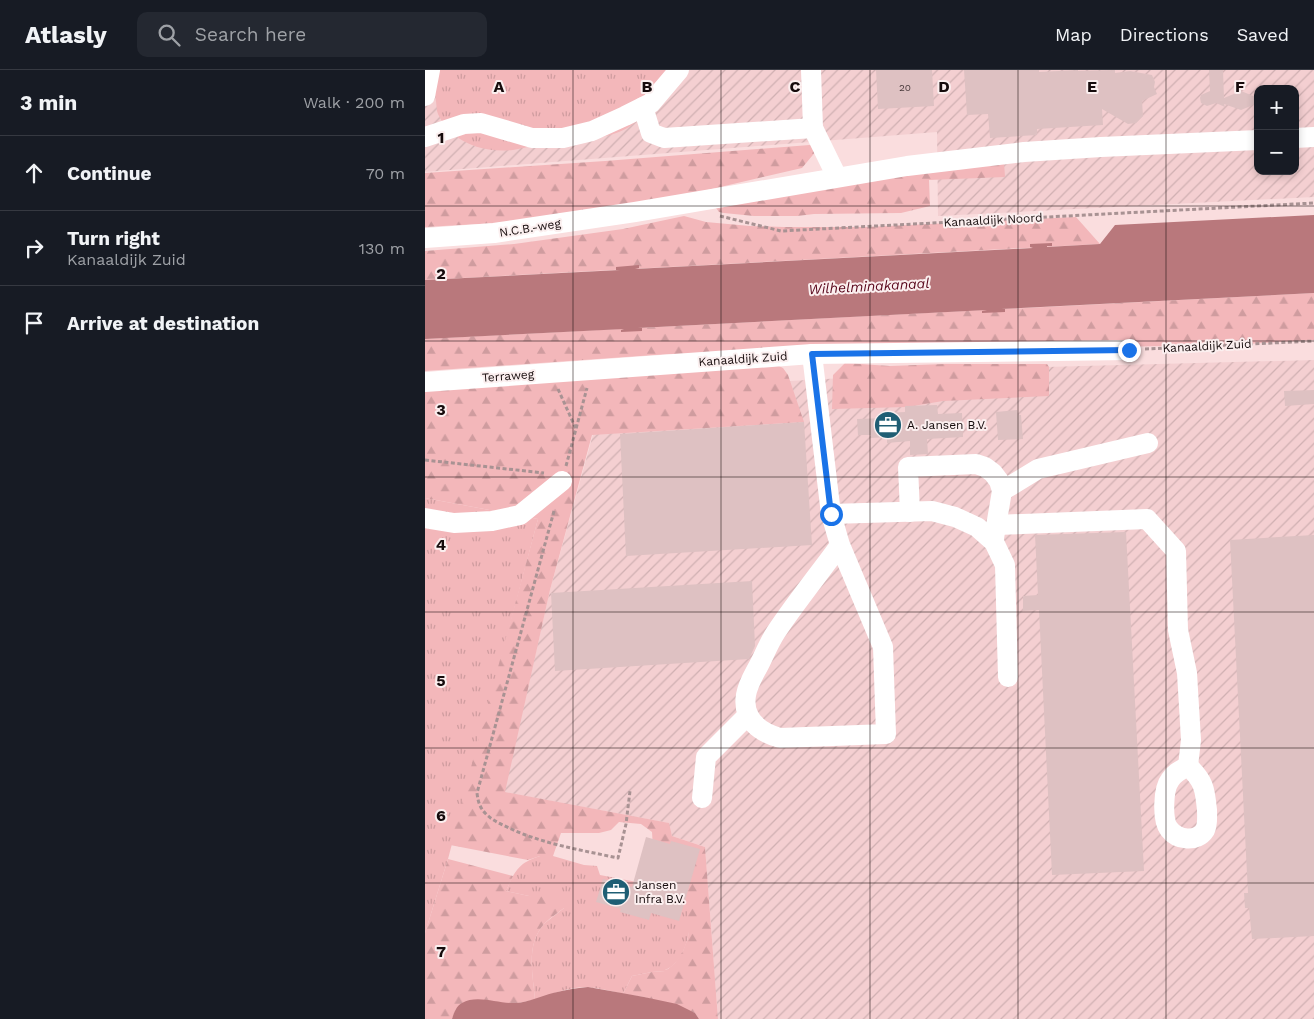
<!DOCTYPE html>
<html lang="en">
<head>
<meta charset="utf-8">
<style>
  :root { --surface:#171b24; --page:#242831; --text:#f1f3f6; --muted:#9ea1a6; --line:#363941 }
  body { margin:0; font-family:"Work Sans",sans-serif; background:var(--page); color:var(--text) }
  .controls { position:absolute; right:15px; top:15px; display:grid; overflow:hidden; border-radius:10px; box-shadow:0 2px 8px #0003 }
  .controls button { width:45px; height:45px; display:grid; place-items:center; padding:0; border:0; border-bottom:1px solid var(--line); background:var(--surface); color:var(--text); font:25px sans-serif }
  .stop { position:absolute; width:15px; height:15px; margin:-11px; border:4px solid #1a73e8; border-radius:50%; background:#fff }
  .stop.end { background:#1a73e8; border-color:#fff; box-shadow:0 1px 5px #0008 }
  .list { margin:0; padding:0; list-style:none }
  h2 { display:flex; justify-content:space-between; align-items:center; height:65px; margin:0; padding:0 20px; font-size:21px }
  h2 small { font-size:16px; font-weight:400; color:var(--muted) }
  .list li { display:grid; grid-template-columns:32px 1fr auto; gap:15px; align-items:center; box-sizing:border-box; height:75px; padding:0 20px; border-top:1px solid var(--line) }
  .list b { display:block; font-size:19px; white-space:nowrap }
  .list p { margin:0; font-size:16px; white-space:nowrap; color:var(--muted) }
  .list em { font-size:16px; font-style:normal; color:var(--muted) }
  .icon { flex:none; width:28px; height:28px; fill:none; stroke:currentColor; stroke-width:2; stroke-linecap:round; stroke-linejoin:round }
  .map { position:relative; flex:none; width:889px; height:949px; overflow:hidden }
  header { display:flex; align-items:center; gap:30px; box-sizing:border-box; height:70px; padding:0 25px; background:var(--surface); border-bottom:1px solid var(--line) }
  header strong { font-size:24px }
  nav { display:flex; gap:28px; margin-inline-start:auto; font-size:18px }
  .search { width:350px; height:45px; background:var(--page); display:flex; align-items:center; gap:12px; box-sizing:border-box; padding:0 18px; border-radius:10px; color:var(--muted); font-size:19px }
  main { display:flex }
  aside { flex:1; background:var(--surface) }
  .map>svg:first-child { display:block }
  .industrial { fill:url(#industrial-furrows); fill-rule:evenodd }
  .grass { fill:url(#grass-tufts) }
  .forest { fill:url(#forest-firs) }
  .water { fill:#b9787c }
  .building { fill:#dec1c2 }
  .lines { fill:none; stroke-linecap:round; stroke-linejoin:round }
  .path { stroke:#a89293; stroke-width:3; stroke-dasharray:4 2.5; stroke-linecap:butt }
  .minor { stroke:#fff; stroke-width:20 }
  .route { stroke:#1a73e8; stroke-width:6 }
  .grid { fill:none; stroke:#150b0c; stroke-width:1; stroke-opacity:0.55 }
  .labels { text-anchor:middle; stroke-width:4; stroke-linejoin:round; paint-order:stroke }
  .number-label { font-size:10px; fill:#47383a }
  .street-label { font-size:12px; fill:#150b0c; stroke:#fbefef }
  .poi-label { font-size:12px; fill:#150b0c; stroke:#fbefef; text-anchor:start }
  .water-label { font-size:14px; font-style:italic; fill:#570419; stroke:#fbefef }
  .grid-label { font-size:16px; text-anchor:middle; font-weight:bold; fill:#150b0c; stroke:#fbefef; stroke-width:4; stroke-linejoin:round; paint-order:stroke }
</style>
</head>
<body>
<header>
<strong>Atlasly</strong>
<div class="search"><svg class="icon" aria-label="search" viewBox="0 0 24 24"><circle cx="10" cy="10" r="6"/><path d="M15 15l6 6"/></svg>Search here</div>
<nav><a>Map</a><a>Directions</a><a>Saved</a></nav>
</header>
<main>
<aside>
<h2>3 min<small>Walk · 200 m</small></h2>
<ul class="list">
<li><svg class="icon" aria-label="ahead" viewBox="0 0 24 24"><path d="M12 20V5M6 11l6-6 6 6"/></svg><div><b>Continue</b></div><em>70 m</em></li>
<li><svg class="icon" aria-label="right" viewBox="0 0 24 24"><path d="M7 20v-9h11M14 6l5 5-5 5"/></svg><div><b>Turn right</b><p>Kanaaldijk Zuid</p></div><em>130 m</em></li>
<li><svg class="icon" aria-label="arrive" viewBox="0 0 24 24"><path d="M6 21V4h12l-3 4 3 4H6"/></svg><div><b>Arrive at destination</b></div></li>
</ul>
</aside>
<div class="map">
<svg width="889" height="949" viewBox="0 0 889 949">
  <defs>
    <pattern id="industrial-furrows" width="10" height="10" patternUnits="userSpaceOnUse" patternTransform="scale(1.25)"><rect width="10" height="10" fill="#f4cfd1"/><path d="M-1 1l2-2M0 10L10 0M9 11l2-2" fill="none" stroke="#d0b0b2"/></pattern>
    <pattern id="grass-tufts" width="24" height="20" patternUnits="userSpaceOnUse" patternTransform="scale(1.25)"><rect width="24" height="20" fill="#f3b7ba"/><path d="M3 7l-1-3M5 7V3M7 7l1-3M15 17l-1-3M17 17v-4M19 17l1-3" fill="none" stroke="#cf9c9f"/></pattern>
    <pattern id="forest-firs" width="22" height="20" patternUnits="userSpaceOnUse" patternTransform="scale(1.25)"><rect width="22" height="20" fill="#f3b7ba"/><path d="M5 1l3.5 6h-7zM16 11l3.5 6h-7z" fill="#cf9c9f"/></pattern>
  </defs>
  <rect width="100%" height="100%" fill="#faddde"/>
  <g class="industrial">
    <path d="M0,0H889V127L513,146L512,62L0,102ZM833,19H870V101H833Z"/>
    <path d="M889,290V949H293L280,777L247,766L243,753L79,722L125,520L180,321L621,297Z"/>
  </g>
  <g class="grass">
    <path d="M10,0H248C235,19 223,45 204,57C183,70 153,69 129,72C115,73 102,78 88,80C66,82 44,78 27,63C22,57 14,49 12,41L9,12Z"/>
    <path d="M0,428L113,449L23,789L0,863Z"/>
    <path d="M115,786H128L159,795L172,796L175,805L212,812L252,824C255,828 259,832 262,837C270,855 260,893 240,900V901L227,902L207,906L198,924C186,921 174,918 162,917C144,917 126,924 110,930C108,904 100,874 120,853C126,848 133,843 139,838L104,826L81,821C90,801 93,793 115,786Z"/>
  </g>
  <g class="forest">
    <path d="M397,74L377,98L227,133L127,150L0,157V103L180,91Z"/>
    <path d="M579,92L580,107L504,110L505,136L476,143L389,144L372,146H329L299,143L294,142L291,138L497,101Z"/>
    <path d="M259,146L281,152L325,156L359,157H442L651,147L675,174L0,210V181L89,174L198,159Z"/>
    <path d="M889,223V270L803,275L244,284L0,301V269Z"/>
    <path d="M420,293L465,296L519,294H622L624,297V326L518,331L482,337L407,339L408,305Z"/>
    <path d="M352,295L358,298L363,305L379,352L167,365L125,520L80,722L244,753L247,766L280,777L293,949H274L270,943L219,927L198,924L207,906L227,902L240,901V900L243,899L250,893L258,881L263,868L264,856L262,838L253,824L228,778L227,762L216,754L194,752L186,760L174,763H136L128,786H115L103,790L25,775L113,449L0,428V317Z"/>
    <path d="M23,789L88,806L81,821L104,826L133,827L138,830L139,838C133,843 126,847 120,853C100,874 108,904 110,930L92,933H75L31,939L27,949H0V863Z"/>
  </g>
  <g class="water">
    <path d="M889,145V223L576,239H580V242L557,243V241L562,240L213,258H217V261L196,262V260L199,259L0,269V210L195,200H191V197L214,195V198L210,199L608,178L605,177V174L627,173V176H622V177L675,174L690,155Z"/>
    <path d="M163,917L219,927L252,934L270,943L274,949H27C29,943 31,936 37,933C52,924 74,934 91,933C104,932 116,926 128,923C140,920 151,918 163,917Z"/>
  </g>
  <g class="building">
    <path d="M451,0H507L509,36L453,39Z"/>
    <path d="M539,0H614V2L653,0V1L690,0V3L705,1L727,5L730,12L729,17L732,24L717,31L718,46L711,53L703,54L677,39L678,55L612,59V65L565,68L563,44L542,45Z"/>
    <path d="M784,0H798L799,28L816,21L833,28V33L816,40L799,34L800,37L791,33L782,36L776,33L775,28L776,25L785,21Z"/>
    <path d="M889,320V334L860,336L859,321Z"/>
    <path d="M512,335L513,344L537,343L538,367L502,369L503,384L485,385V371L462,373V367L446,368V365H433L432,349L460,348V343L480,342V336Z"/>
    <path d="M592,340L593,345H596L598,369L573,370L571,342Z"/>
    <path d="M379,352L387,475L201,486L195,364Z"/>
    <path d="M701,462L719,801L627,805L614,540L598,541V526L613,525L610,465Z"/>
    <path d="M889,465V866L827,869L824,838H820L819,823H823L805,470Z"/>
    <path d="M327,511L330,576L324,589L130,601L126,523Z"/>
    <path d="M221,767L245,774L246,771L275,779L254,851L226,843L224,850L195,842L196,839L171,832L178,809L207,817Z"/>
  </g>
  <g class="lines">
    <g class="path">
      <path d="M295,146L356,161L889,133"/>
      <path d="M720,279L889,271"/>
      <path d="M133,319L151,359"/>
      <path d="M0,390L119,403"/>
      <path d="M141,396L162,318"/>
      <path d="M129,441L52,723C53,732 55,738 61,744C68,751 76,754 84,758C118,774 156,780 193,788L201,754L205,721"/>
    </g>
    <g class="minor">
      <path d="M0,26L5,0"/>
      <path d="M218,37L226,63L239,68L388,58L386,0"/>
      <path d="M388,58L412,107"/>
      <path d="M0,67L39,54L56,53L107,68H138L167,61L200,46L226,33L254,0"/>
      <path d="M870,68L889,67"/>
      <path d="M0,168L69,163L210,142L482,96L599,82L676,77L833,70"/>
      <path d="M387,284L406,444L415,475L458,577L461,664L355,668C334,662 317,649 321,625C323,613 330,603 335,593C340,583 345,571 351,562C371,532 394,504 415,475"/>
      <path d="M0,312L387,284L704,280"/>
      <path d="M577,421L613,399L723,373"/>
      <path d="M485,442L483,397L551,394L560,397L568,403L574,411L577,421L569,468"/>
      <path d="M406,444L507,441L530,447L552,457L569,472L580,495L583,607"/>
      <path d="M0,448L29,453L67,451L95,445L137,411"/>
      <path d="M571,455L722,449L751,481L753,560L762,603L766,670L763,696"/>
      <path d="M763,696C779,711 780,719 782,740C782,746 783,754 780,760C772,773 752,770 744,759C737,750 738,719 745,710C749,703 756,700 763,696Z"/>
      <path d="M277,728L281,687L323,645"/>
    </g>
  </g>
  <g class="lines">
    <path class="route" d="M406,444L387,284L704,280"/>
  </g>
  <path class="grid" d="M148,0V949M296,0V949M445,0V949M593,0V949M741,0V949M0,136H889M0,271H889M0,407H889M0,542H889M0,678H889M0,813H889"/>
  <defs>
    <symbol id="office-disc" viewBox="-11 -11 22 22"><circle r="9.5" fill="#1f5e74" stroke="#fbefef"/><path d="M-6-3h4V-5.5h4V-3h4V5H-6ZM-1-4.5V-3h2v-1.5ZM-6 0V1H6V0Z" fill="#fff"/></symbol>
  </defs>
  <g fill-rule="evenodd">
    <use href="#office-disc" x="447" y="339" width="32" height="32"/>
    <use href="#office-disc" x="175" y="806" width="32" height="32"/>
  </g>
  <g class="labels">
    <g class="number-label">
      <text x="480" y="21">20</text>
    </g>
    <g class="street-label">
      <text transform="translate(568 150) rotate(-3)" y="4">Kanaaldijk Noord</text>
      <text transform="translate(105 158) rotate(-9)" y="4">N.C.B.-weg</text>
      <text transform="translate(782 276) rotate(-3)" y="4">Kanaaldijk Zuid</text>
      <text transform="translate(318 289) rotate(-4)" y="4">Kanaaldijk Zuid</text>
      <text transform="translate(83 306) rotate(-4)" y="4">Terraweg</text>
    </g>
    <g class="poi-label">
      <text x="482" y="359">A. Jansen B.V.</text>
      <text x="210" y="819">Jansen<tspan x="210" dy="14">Infra B.V.</tspan></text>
    </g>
    <g class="water-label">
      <text transform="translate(444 216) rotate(-3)" y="5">Wilhelminakanaal</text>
    </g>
  </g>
  <g class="grid-label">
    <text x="74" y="22">A</text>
    <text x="222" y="22">B</text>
    <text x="370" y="22">C</text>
    <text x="519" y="22">D</text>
    <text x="667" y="22">E</text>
    <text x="815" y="22">F</text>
    <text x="16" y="73">1</text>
    <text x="16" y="209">2</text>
    <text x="16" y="345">3</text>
    <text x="16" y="480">4</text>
    <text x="16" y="616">5</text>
    <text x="16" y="751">6</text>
    <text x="16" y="887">7</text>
  </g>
</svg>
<div class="controls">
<button>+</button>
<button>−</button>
</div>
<div class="stop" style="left:406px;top:444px"></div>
<div class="stop end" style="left:704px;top:280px"></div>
</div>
</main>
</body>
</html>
